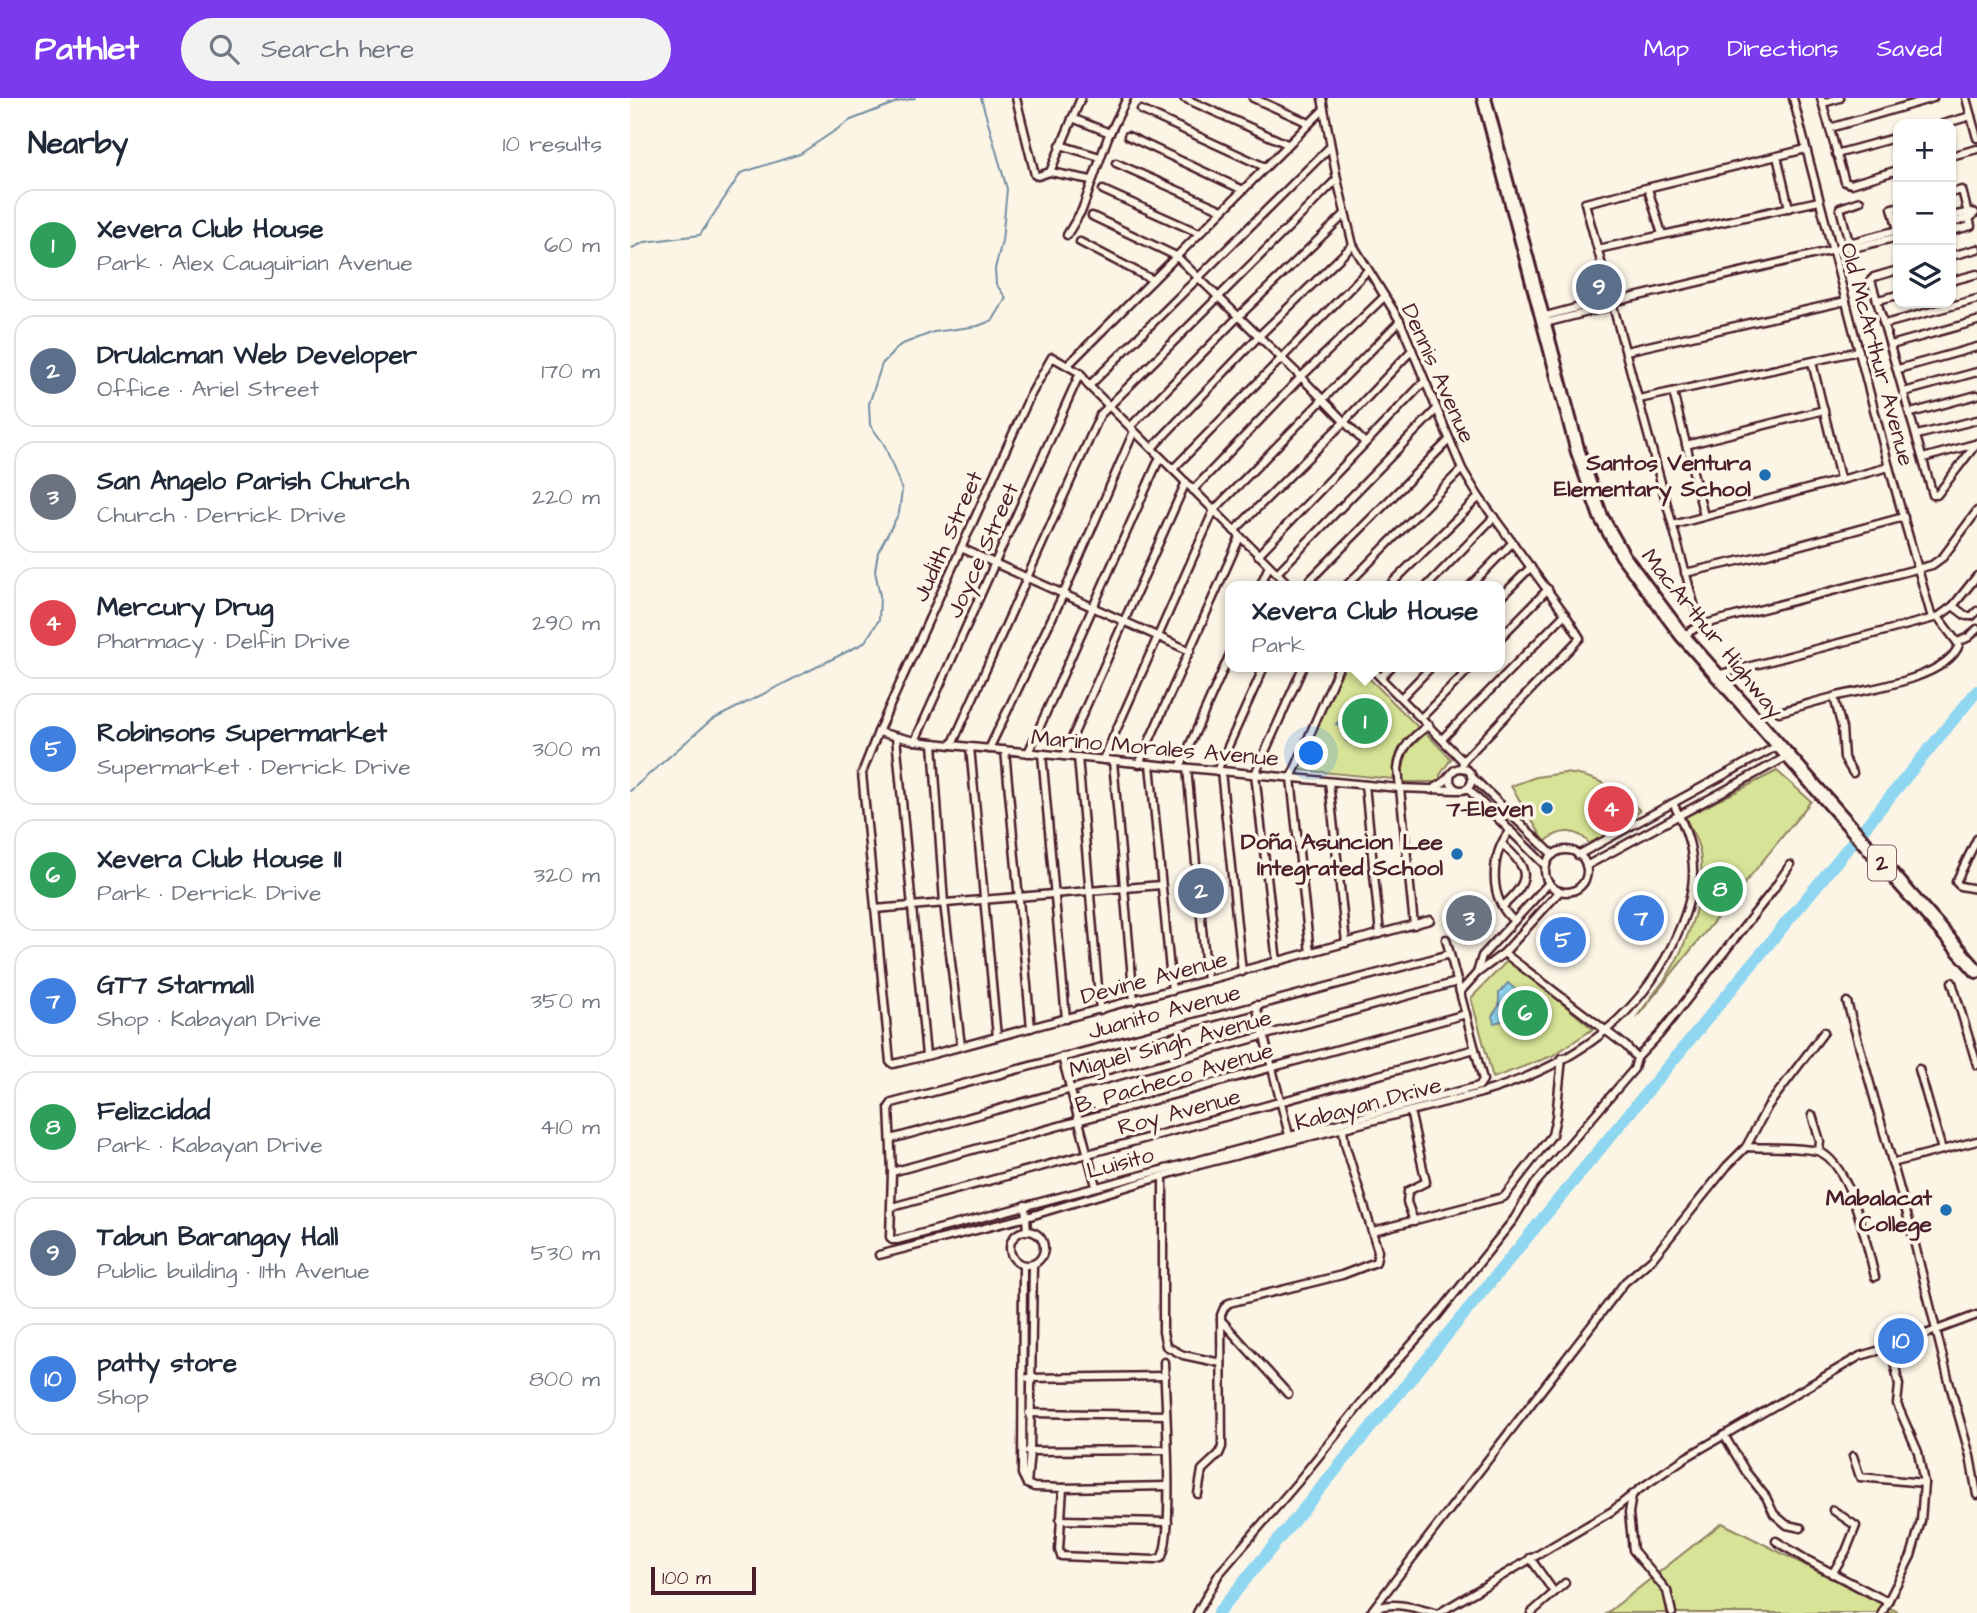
<!DOCTYPE html>
<html lang="en">
<head>
<meta charset="utf-8">
<style>
  :root { --surface:#fff; --page:#f2f2f3; --text:#1f2937; --muted:#747a83; --line:#e0e1e3; --accent:#7c3aed }
  body { margin:0; font-family:"Architects Daughter",sans-serif; background:var(--page); color:var(--text) }
  .controls { position:absolute; right:21px; top:21px; display:grid; overflow:hidden; border-radius:14px; box-shadow:0 2px 5px #0004 }
  .controls button { width:63px; height:63px; display:grid; place-items:center; padding:0; border:0; border-bottom:2px solid var(--line); background:var(--surface); color:var(--text); font:35px sans-serif }
  .scale { position:absolute; left:21px; bottom:18px; width:105px; box-sizing:border-box; padding-left:7px; border:4px solid #4a1f2b; border-top:0; font-size:19px; line-height:24px; white-space:nowrap; color:#4a1f2b; -webkit-text-stroke:5px #fcf5e5; paint-order:stroke }
  .you { position:absolute; left:682px; top:656px; width:24px; height:24px; margin:-18px; border:5px solid #fff; border-radius:50%; background:#1a73e8; box-shadow:0 0 0 10px #1a73e833 }
  .badge { display:grid; place-items:center; width:46px; height:46px; border-radius:50%; background:var(--accent); color:#fff; font-size:23px; font-weight:700 }
  .pin { position:absolute; translate:-50% -50%; border:4px solid #fff; box-shadow:0 2px 7px #0006 }
  .popup { position:absolute; left:595px; top:483px; width:280px; height:91px; box-sizing:border-box; display:grid; place-content:center; border-radius:14px; background:var(--surface); filter:drop-shadow(0 2px 5px #0005); font-size:23px; white-space:nowrap; color:var(--muted) }
  .popup b { font-size:26px; color:var(--text) }
  .popup::after { content:''; position:absolute; left:50%; top:100%; margin-left:-14px; border:14px solid transparent; border-top-color:var(--surface) }
  .list { margin:0; padding:0; list-style:none }
  h2 { display:flex; justify-content:space-between; align-items:center; height:91px; margin:0; padding:0 28px; font-size:30px }
  h2 small { font-size:23px; font-weight:400; color:var(--muted) }
  .list li { display:grid; grid-template-columns:46px 1fr auto; gap:21px; align-items:center; box-sizing:border-box; height:112px; margin:0 14px 14px; padding:0 14px; border:2px solid var(--line); border-radius:21px }
  .list b { display:block; font-size:26px; white-space:nowrap }
  .list p { margin:0; font-size:23px; white-space:nowrap; color:var(--muted) }
  .list em { font-size:23px; font-style:normal; color:var(--muted) }
  .icon { flex:none; width:38px; height:38px; fill:none; stroke:currentColor; stroke-width:2; stroke-linecap:round; stroke-linejoin:round }
  .map { position:relative; flex:none; width:1347px; height:1515px; overflow:hidden }
  header { display:flex; align-items:center; gap:42px; box-sizing:border-box; height:98px; padding:0 35px; background:var(--accent); color:#fff }
  header strong { font-size:33px }
  nav { display:flex; gap:38px; margin-inline-start:auto; font-size:24px }
  .search { width:490px; height:63px; background:var(--page); display:flex; align-items:center; gap:18px; box-sizing:border-box; padding:0 24px; border-radius:38px; color:var(--muted); font-size:26px }
  main { display:flex }
  aside { flex:1; background:var(--surface) }
  .map>svg:first-child { display:block }
  .green { fill:#d7e396; stroke:#908160; stroke-width:2 }
  .water { fill:#8fd6f0; stroke:#738da1; stroke-width:2 }
  .lines { fill:none; stroke-linecap:round; stroke-linejoin:round }
  .stream { stroke:#738da1; stroke-width:2 }
  .river { stroke:#8fd6f0; stroke-width:12 }
  .street-casing { stroke:#4a1f2b; stroke-width:11 }
  .highway-casing { stroke:#4a1f2b; stroke-width:18 }
  .street { stroke:#fcf5e5; stroke-width:6 }
  .highway { stroke:#fcf5e5; stroke-width:12 }
  .poi-dot { fill:#1f6fb2; stroke:#fcf5e5; stroke-width:2.5 }
  .labels { text-anchor:middle; stroke-width:7; stroke-linejoin:round; paint-order:stroke }
  .shield { fill:#fcf5e5; stroke:#7f5f63; stroke-width:2 }
  .shield-label { font-size:21px; font-weight:bold; fill:#4a1f2b }
  .street-label { font-size:23px; fill:#4a1f2b; stroke:#fcf5e5 }
  .poi-label { font-size:23px; font-weight:bold; fill:#4a1f2b; stroke:#fcf5e5; text-anchor:end }
</style>
</head>
<body>
<header>
<strong>Pathlet</strong>
<div class="search"><svg class="icon" aria-label="search" viewBox="0 0 24 24"><circle cx="10" cy="10" r="6"/><path d="M15 15l6 6"/></svg>Search here</div>
<nav><a>Map</a><a>Directions</a><a>Saved</a></nav>
</header>
<main>
<aside>
<h2>Nearby<small>10 results</small></h2>
<ul class="list">
<li><span class="badge" style="background:#2e9e5b">1</span><div><b>Xevera Club House</b><p>Park · Alex Cauguirian Avenue</p></div><em>60 m</em></li>
<li><span class="badge" style="background:#5c6f8a">2</span><div><b>DrUalcman Web Developer</b><p>Office · Ariel Street</p></div><em>170 m</em></li>
<li><span class="badge" style="background:#6b7280">3</span><div><b>San Angelo Parish Church</b><p>Church · Derrick Drive</p></div><em>220 m</em></li>
<li><span class="badge" style="background:#e0444e">4</span><div><b>Mercury Drug</b><p>Pharmacy · Delfin Drive</p></div><em>290 m</em></li>
<li><span class="badge" style="background:#3f7fe0">5</span><div><b>Robinsons Supermarket</b><p>Supermarket · Derrick Drive</p></div><em>300 m</em></li>
<li><span class="badge" style="background:#2e9e5b">6</span><div><b>Xevera Club House II</b><p>Park · Derrick Drive</p></div><em>320 m</em></li>
<li><span class="badge" style="background:#3f7fe0">7</span><div><b>GT7 Starmall</b><p>Shop · Kabayan Drive</p></div><em>350 m</em></li>
<li><span class="badge" style="background:#2e9e5b">8</span><div><b>Felizcidad</b><p>Park · Kabayan Drive</p></div><em>410 m</em></li>
<li><span class="badge" style="background:#5c6f8a">9</span><div><b>Tabun Barangay Hall</b><p>Public building · 11th Avenue</p></div><em>530 m</em></li>
<li><span class="badge" style="background:#3f7fe0">10</span><div><b>patty store</b><p>Shop</p></div><em>800 m</em></li>
</ul>
</aside>
<div class="map">
<svg width="1347" height="1515" viewBox="0 0 1347 1515">
  <rect width="100%" height="100%" fill="#fcf5e5"/>
  <filter id="ink" filterUnits="userSpaceOnUse"><feTurbulence type="fractalNoise" baseFrequency=".0143" numOctaves="2"/><feDisplacementMap in="SourceGraphic" scale="14" xChannelSelector="R" yChannelSelector="G"/><feConvolveMatrix kernelMatrix="1 2 1 2 8 2 1 2 1" color-interpolation-filters="sRGB"/></filter>
  <g filter="url(#ink)">
    <g class="green">
      <path d="M715,569H728L788,629L770,650L763,681L670,672L691,616Z"/>
      <path d="M796,635L821,661L810,677V684H770L777,653Z"/>
      <path d="M1147,673L1181,703L1006,920C1016,906 1026,893 1036,880C1057,849 1077,792 1070,755C1068,742 1061,731 1055,719Z"/>
      <path d="M935,675C966,678 989,690 1010,713L961,748C949,730 930,730 915,744L881,688L906,679Z"/>
      <path d="M879,861L963,931L922,958L863,980L841,900Z"/>
      <path d="M1092,1425L1270,1515H977Z"/>
    </g>
    <g class="water">
      <path d="M724,609L744,630L734,646L716,643L719,633L706,626Z"/>
      <path d="M878,885L887,893L881,905L879,921L864,925L862,918L869,908V895Z"/>
    </g>
    <g class="lines">
      <g class="stream">
        <path d="M0,151L15,144L70,137L111,75L170,56L221,22L267,4L285,0"/>
        <path d="M0,693L80,623L234,545L249,522L250,498L245,473L248,454L269,415L272,392L254,346L240,327L239,306L252,266L270,247L304,234L348,228L363,222L376,200L366,186L365,171L372,143L377,91L351,0"/>
      </g>
      <path class="river" d="M588,1515L1347,593"/>
      <defs>
        <g id="street">
          <path d="M386,0L405,77L408,78L420,74"/>
          <path d="M451,0L420,74L461,82"/>
          <path d="M554,0L657,46"/>
          <path d="M623,0L679,25"/>
          <path d="M692,0L707,81L723,147L770,223L832,371L849,399L935,516L950,540L833,663"/>
          <path d="M1163,0L1259,369L1302,520"/>
          <path d="M1191,0L1215,84L1221,86L1268,72"/>
          <path d="M1336,0L1347,40"/>
          <path d="M1193,5L1210,0"/>
          <path d="M511,12L635,69"/>
          <path d="M442,20L480,35"/>
          <path d="M1313,26L1341,18"/>
          <path d="M1200,30L1303,0"/>
          <path d="M498,38L613,92"/>
          <path d="M430,47L470,59"/>
          <path d="M1206,56L1268,39"/>
          <path d="M1147,58L1159,110"/>
          <path d="M1321,58L1347,51"/>
          <path d="M486,65L592,112"/>
          <path d="M1018,91L1032,136"/>
          <path d="M473,92L569,135"/>
          <path d="M1321,95L1332,92L1341,128L1321,133"/>
          <path d="M1268,109L1262,110L1268,132"/>
          <path d="M462,118L546,158L671,279L734,344"/>
          <path d="M1321,118L1342,114"/>
          <path d="M1321,125L1340,120L1345,115"/>
          <path d="M437,137L452,112L478,39L497,0"/>
          <path d="M450,144L523,182"/>
          <path d="M968,151L1189,103"/>
          <path d="M1219,151L1268,139"/>
          <path d="M1221,152L1210,110L1230,103"/>
          <path d="M1321,158L1347,151"/>
          <path d="M1268,172L1244,179L1241,182L1303,397H1307L1347,345"/>
          <path d="M1321,183L1347,176"/>
          <path d="M1248,202L1268,197"/>
          <path d="M912,219L972,203L979,205L1212,150L1219,145L1268,132"/>
          <path d="M915,225L974,210L979,205"/>
          <path d="M1255,226L1347,201"/>
          <path d="M1261,247L1347,223"/>
          <path d="M996,253L1216,203"/>
          <path d="M1182,264L1210,380"/>
          <path d="M438,267L694,11"/>
          <path d="M1268,271L1347,249"/>
          <path d="M459,288L700,49"/>
          <path d="M1043,294L1074,418"/>
          <path d="M1274,294L1347,274"/>
          <path d="M1009,301L1229,253"/>
          <path d="M1281,315L1347,297"/>
          <path d="M501,328L609,218L715,116"/>
          <path d="M1287,337L1347,322"/>
          <path d="M1056,347L1194,312"/>
          <path d="M522,350L628,239L723,147"/>
          <path d="M1293,360L1345,346"/>
          <path d="M543,371L738,172"/>
          <path d="M563,392L671,279L754,199"/>
          <path d="M1043,427L1259,369"/>
          <path d="M604,433L715,323L782,252"/>
          <path d="M331,450L560,553"/>
          <path d="M628,457L794,284"/>
          <path d="M647,475L806,312"/>
          <path d="M1055,475L1130,458L1274,419"/>
          <path d="M630,488L639,468"/>
          <path d="M660,488L459,288L450,275L422,259L400,298L248,634L232,675L260,964L263,966L296,958L800,822"/>
          <path d="M674,488L819,342"/>
          <path d="M716,488L832,371"/>
          <path d="M759,488L849,399"/>
          <path d="M797,488L864,419"/>
          <path d="M840,488L883,444"/>
          <path d="M870,500L901,469"/>
          <path d="M1323,508L1336,518H1342L1347,513"/>
          <path d="M1067,517L955,105L1176,51"/>
          <path d="M1053,538L1069,528L1086,523L1302,467L1313,459L1347,413"/>
          <path d="M870,540L918,491"/>
          <path d="M1328,544L1339,539L1347,531"/>
          <path d="M740,569L833,663L832,670"/>
          <path d="M1087,577L1308,519L1323,508L1347,478"/>
          <path d="M751,579L761,569"/>
          <path d="M1204,599L1212,630L1214,660L1223,675"/>
          <path d="M771,600L801,569"/>
          <path d="M1149,614C1168,609 1187,603 1207,598C1238,591 1316,581 1329,547L1308,519"/>
          <path d="M791,620L841,569"/>
          <path d="M248,634L285,643L340,649L769,690L827,692"/>
          <path d="M266,639L296,958"/>
          <path d="M812,641L935,516"/>
          <path d="M285,643L450,275"/>
          <path d="M303,645L314,805L331,948"/>
          <path d="M322,647L470,317L707,81"/>
          <path d="M340,649L367,939"/>
          <path d="M359,651L433,497L504,333"/>
          <path d="M375,652L401,930"/>
          <path d="M398,655L530,359"/>
          <path d="M412,656L436,921"/>
          <path d="M434,658L556,384"/>
          <path d="M448,659L470,912"/>
          <path d="M473,662L584,412L770,223"/>
          <path d="M483,663L504,903"/>
          <path d="M509,666L610,439"/>
          <path d="M520,666L542,893"/>
          <path d="M550,669L600,556"/>
          <circle cx="831" cy="681" r="11"/>
          <path d="M557,670L577,883"/>
          <path d="M587,673L634,569"/>
          <path d="M591,673L612,874"/>
          <path d="M841,678L923,757"/>
          <path d="M699,684L716,845"/>
          <path d="M735,687L750,836"/>
          <path d="M838,691L916,768"/>
          <path d="M801,692L814,684L820,677"/>
          <path d="M880,732C860,758 858,800 884,823"/>
          <path d="M1347,741L1326,784L1330,788L1347,791"/>
          <path d="M872,746C900,771 902,782 873,808"/>
          <circle cx="936" cy="773" r="21"/>
          <path d="M948,757L1149,647"/>
          <path d="M956,768L1158,658"/>
          <path d="M245,811L531,787"/>
          <path d="M784,827L768,671C770,650 782,639 799,627"/>
          <path d="M816,841L820,856L853,982L849,988L267,1142H262L260,1139L262,1074L259,1009L262,1005L820,856"/>
          <path d="M680,855L661,680L709,569"/>
          <path d="M647,864L625,676L673,569"/>
          <path d="M847,875L852,858L919,785"/>
          <path d="M1322,884L1347,967"/>
          <path d="M830,894L847,875L874,855L930,793"/>
          <path d="M1217,904L1280,1127L1318,1280L1340,1358L1347,1397"/>
          <path d="M626,907L659,1037"/>
          <path d="M432,959L466,1088"/>
          <path d="M1007,960L1029,937L1143,792L1160,767"/>
          <path d="M1289,971L1312,1052"/>
          <path d="M780,1013L796,1084L778,1093L777,1104L784,1123"/>
          <path d="M1182,1017L1190,1043L1189,1053"/>
          <path d="M261,1041L827,884"/>
          <path d="M1116,1049C1136,1050 1169,1049 1187,1053C1220,1062 1237,1148 1245,1179"/>
          <path d="M1262,1065L1347,1043"/>
          <path d="M262,1074L836,916"/>
          <path d="M533,1078V1234L536,1248L553,1257L591,1265"/>
          <path d="M395,1107L397,1133"/>
          <path d="M262,1109L845,951"/>
          <path d="M743,1133L874,1099L922,1037L926,1019L932,960"/>
          <circle cx="397" cy="1150" r="17"/>
          <path d="M249,1157L397,1119L569,1067L851,995C941,968 1012,922 1049,832C1059,809 1066,785 1062,760C1060,740 1052,723 1043,705"/>
          <path d="M393,1167L392,1376L397,1386"/>
          <path d="M591,1222L658,1296"/>
          <path d="M398,1280L535,1278"/>
          <path d="M399,1315L536,1317"/>
          <path d="M1094,1337L1116,1374L1136,1399L1144,1416L1157,1427L1171,1430"/>
          <path d="M398,1353L537,1352"/>
          <path d="M1223,1358L1230,1379L1294,1385"/>
          <path d="M397,1386L400,1353L403,1166"/>
          <path d="M397,1386L404,1389L433,1390L538,1388"/>
          <path d="M433,1390L429,1452L431,1458L524,1462L531,1460C545,1441 535,1296 534,1264"/>
          <path d="M568,1396L572,1372L589,1356L592,1349L591,1217L594,1210L599,1205L712,1177L746,1164L748,1153L715,1046L713,1032"/>
          <path d="M1002,1397L999,1415L1003,1452L1037,1493L1042,1515"/>
          <path d="M430,1422L538,1424"/>
          <path d="M1146,1443L1177,1462L1258,1504"/>
          <path d="M900,1460L924,1494"/>
          <path d="M1202,1476L1216,1453L1226,1428L1203,1412"/>
          <path d="M743,1511L995,1184L1022,1161L1097,1068L1116,1049L1138,1008L1194,934"/>
          <path d="M567,1515L589,1476L667,1385L750,1282L807,1218L884,1121L905,1086L1004,971L1007,960L996,948L874,855"/>
          <path d="M740,1515C756,1500 786,1510 804,1515"/>
          <path d="M809,1515L982,1413L1011,1390L1055,1360L1230,1258L1261,1249L1347,1217"/>
          <path d="M901,1515L935,1485"/>
          <path d="M1252,1515L1281,1458L1291,1423L1294,1385L1288,1354L1267,1306L1269,1287L1261,1249"/>
        </g>
        <path id="highway" d="M854,0L948,354L971,419L993,458L1051,536L1347,873"/>
      </defs>
      <use href="#street" class="street-casing"/>
      <use href="#highway" class="highway-casing"/>
      <use href="#street" class="street"/>
      <use href="#highway" class="highway"/>
    </g>
  </g>
  <g class="poi-dot">
    <circle cx="1135" cy="377" r="7"/>
    <circle cx="917" cy="710" r="7"/>
    <circle cx="827" cy="756" r="7"/>
    <circle cx="1316" cy="1112" r="7"/>
  </g>
  <g class="labels">
    <rect class="shield" x="1238" y="747.5" width="28" height="35" rx="5"/>
    <g class="shield-label">
      <text x="1252" y="772">2</text>
    </g>
    <g class="street-label">
      <text transform="translate(1248 256) rotate(75)" y="8">Old McArthur Avenue</text>
      <text transform="translate(809 275) rotate(66)" y="8">Dennis Avenue</text>
      <text transform="translate(317 438) rotate(-66)" y="8">Judith Street</text>
      <text transform="translate(352 452) rotate(-66)" y="8">Joyce Street</text>
      <text transform="translate(1083 535) rotate(51)" y="8">MacArthur Highway</text>
      <text transform="translate(525 649) rotate(5)" y="8">Marino Morales Avenue</text>
      <text transform="translate(524 879) rotate(-15)" y="8">Devine Avenue</text>
      <text transform="translate(534 913) rotate(-15)" y="8">Juanito Avenue</text>
      <text transform="translate(540 945) rotate(-15)" y="8">Miguel Singh Avenue</text>
      <text transform="translate(544 979) rotate(-16)" y="8">B. Pacheco Avenue</text>
      <text transform="translate(738 1005) rotate(-15)" y="8">Kabayan Drive</text>
      <text transform="translate(549 1013) rotate(-15)" y="8">Roy Avenue</text>
      <text transform="translate(490 1064) rotate(-15)" y="8">Luisito</text>
    </g>
    <g class="poi-label">
      <text x="1121" y="372">Santos Ventura<tspan x="1121" dy="26">Elementary School</tspan></text>
      <text x="903" y="718">7-Eleven</text>
      <text x="813" y="751">Doña Asuncion Lee<tspan x="813" dy="26">Integrated School</tspan></text>
      <text x="1302" y="1107">Mabalacat<tspan x="1302" dy="26">College</tspan></text>
    </g>
  </g>
</svg>
<div class="controls">
<button>+</button>
<button>−</button>
<button><svg class="icon" aria-label="layers" viewBox="0 0 24 24"><path d="M12 4l9 5-9 5-9-5zM3 14l9 5 9-5"/></svg></button>
</div>
<div class="scale">100 m</div>
<div class="you"></div>
<div class="pin badge" style="left:735px;top:623px;background:#2e9e5b">1</div>
<div class="popup"><b>Xevera Club House</b>Park</div>
<div class="pin badge" style="left:571px;top:793px;background:#5c6f8a">2</div>
<div class="pin badge" style="left:839px;top:820px;background:#6b7280">3</div>
<div class="pin badge" style="left:981px;top:711px;background:#e0444e">4</div>
<div class="pin badge" style="left:933px;top:842px;background:#3f7fe0">5</div>
<div class="pin badge" style="left:895px;top:915px;background:#2e9e5b">6</div>
<div class="pin badge" style="left:1011px;top:820px;background:#3f7fe0">7</div>
<div class="pin badge" style="left:1090px;top:791px;background:#2e9e5b">8</div>
<div class="pin badge" style="left:969px;top:189px;background:#5c6f8a">9</div>
<div class="pin badge" style="left:1271px;top:1243px;background:#3f7fe0">10</div>
</div>
</main>
</body>
</html>
